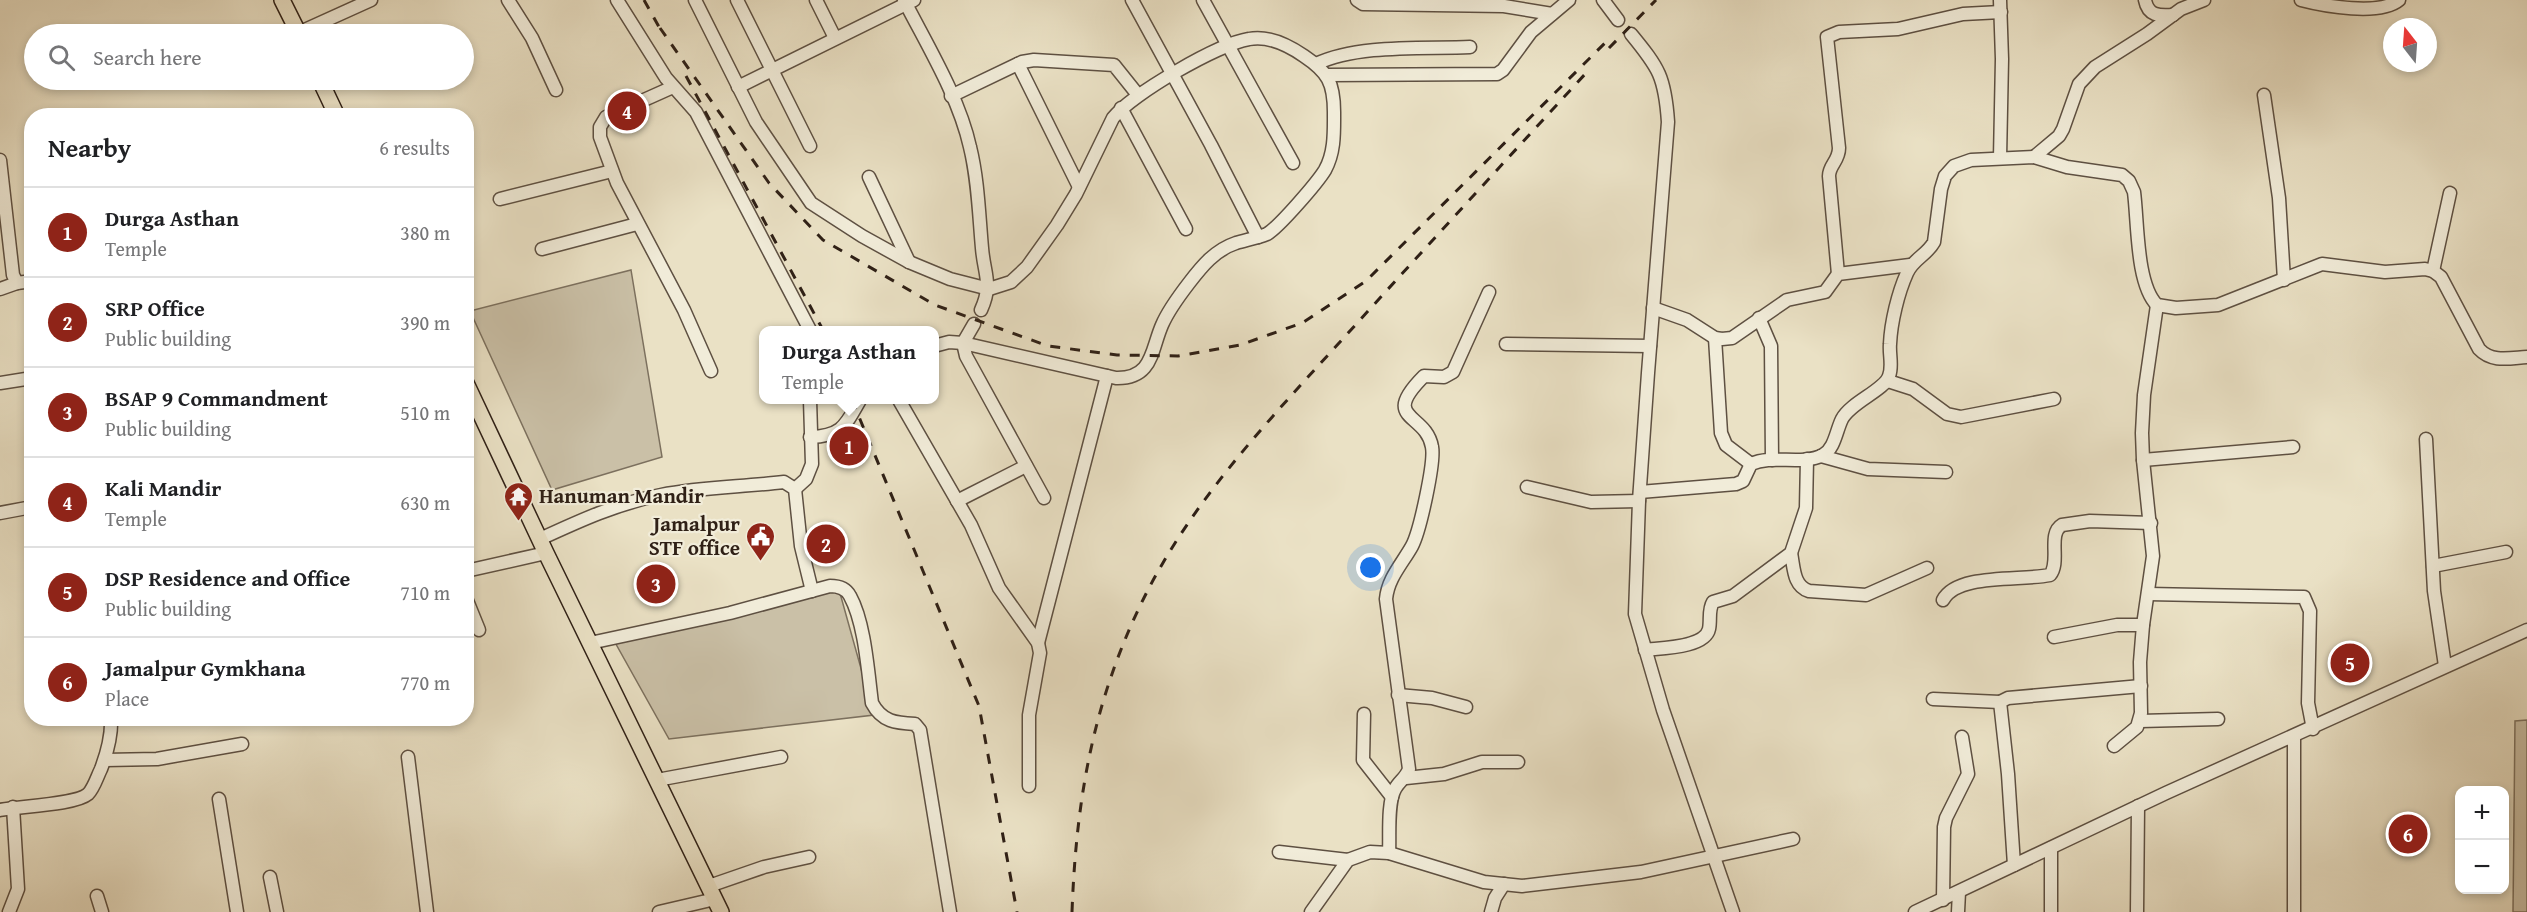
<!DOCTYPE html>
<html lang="en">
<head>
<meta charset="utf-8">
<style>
  :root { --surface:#fff; --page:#f6f6f6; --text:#202124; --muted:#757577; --line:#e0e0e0; --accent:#8f2418 }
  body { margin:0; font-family:"Gentium Book Plus",serif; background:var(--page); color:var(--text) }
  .controls { position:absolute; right:18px; bottom:18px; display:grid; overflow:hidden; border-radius:12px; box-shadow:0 3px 9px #0003 }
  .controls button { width:54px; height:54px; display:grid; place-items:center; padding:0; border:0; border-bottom:2px solid var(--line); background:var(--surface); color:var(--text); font:30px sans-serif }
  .compass { position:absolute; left:2383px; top:18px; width:54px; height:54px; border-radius:50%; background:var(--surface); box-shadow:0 3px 9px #0003; rotate:343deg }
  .you { position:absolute; left:1371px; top:568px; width:21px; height:21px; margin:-15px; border:4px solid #fff; border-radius:50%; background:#1a73e8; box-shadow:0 0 0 9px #1a73e833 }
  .badge { display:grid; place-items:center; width:39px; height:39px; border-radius:50%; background:var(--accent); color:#fff; font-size:20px; font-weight:700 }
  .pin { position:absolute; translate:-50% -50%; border:3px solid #fff; box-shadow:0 2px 6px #0006 }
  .popup { position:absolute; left:759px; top:326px; width:180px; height:78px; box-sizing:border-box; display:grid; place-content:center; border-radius:12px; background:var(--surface); filter:drop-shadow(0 2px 4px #0005); font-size:20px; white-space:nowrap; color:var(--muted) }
  .popup b { font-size:22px; color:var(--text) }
  .popup::after { content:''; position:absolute; left:50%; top:100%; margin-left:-12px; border:12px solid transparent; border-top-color:var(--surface) }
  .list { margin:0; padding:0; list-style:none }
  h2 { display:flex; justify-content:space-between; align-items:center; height:78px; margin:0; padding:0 24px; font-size:26px }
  h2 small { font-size:20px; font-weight:400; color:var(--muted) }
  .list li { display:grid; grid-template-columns:39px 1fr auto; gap:18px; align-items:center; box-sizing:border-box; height:90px; padding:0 24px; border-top:2px solid var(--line) }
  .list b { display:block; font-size:22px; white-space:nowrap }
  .list p { margin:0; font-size:20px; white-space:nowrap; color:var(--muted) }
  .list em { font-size:20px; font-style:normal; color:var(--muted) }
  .icon { flex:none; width:33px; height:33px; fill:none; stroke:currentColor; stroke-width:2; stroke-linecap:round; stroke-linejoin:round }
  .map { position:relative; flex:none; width:2527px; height:912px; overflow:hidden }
  .search { position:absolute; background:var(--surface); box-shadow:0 3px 9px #0003; left:24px; top:24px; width:450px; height:66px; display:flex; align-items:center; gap:15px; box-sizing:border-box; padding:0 21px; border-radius:33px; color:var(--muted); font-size:22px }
  .panel { position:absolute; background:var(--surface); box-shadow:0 3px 9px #0003; left:24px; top:108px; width:450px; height:618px; border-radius:24px }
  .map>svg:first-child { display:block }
  .green { fill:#cac0a7; stroke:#7c705e; stroke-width:1.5 }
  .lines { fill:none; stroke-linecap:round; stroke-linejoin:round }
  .minor-casing { stroke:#5e5042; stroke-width:15 }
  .major-casing { stroke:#2f2016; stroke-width:18 }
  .minor { stroke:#f1ecd9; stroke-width:12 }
  .major { stroke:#eae1c5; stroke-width:15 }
  .rail { stroke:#2f2016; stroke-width:3; stroke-dasharray:10 10; stroke-linecap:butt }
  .labels { text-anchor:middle; stroke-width:4.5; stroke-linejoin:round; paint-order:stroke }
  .poi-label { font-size:21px; font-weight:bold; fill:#2f2016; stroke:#f1ecd9; text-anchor:start }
</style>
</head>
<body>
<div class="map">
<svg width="2527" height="912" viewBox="0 0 2527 912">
  <rect width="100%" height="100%" fill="#eae1c5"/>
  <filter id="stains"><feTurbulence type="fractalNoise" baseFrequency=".00333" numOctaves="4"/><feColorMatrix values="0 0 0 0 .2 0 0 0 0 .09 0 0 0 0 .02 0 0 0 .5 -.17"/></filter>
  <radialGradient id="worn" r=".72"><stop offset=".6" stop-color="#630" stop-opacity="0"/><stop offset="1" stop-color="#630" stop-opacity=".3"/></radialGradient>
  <g class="green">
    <path d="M631,270L662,457L552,490L470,311Z"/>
    <path d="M838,586L874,715L669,739L612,637Z"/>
    <path d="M2527,720V912H2513L2515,721Z"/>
  </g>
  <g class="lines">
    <defs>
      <g id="minor">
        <path d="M508,0L532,38L556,90"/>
        <path d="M617,0L666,78L696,112L810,330"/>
        <path d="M695,0L756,122L811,203L862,236L909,262L950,279L989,289L1011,282L1027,267L1057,225L1076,194L1113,118C1132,94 1218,44 1249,39C1269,35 1288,45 1304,56C1328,72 1334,83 1334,112C1334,132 1335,152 1325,170C1317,183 1279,227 1267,234C1257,238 1246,240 1236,243C1215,250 1202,266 1189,283C1179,296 1168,311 1162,325C1151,350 1153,379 1116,378L963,343L949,342L934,346"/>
        <path d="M737,0L810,146"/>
        <path d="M816,0L835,38"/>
        <path d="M904,0C927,45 959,97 970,147C978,179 979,215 982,248C984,274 993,284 981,310"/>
        <path d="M1132,0L1211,145L1258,237"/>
        <path d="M1203,0L1293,163"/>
        <path d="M1357,0L1363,4L1504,6L1552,14"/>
        <path d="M1603,0L1618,20"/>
        <path d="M2000,0L2002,59L2000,158"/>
        <path d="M2145,0C2148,16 2159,16 2173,15"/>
        <path d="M2301,0C2324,6 2380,16 2399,0"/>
        <path d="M298,33L371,0"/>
        <path d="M1631,34C1659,68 1665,77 1668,122L1648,373L1639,501L1635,614L1663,710L1733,912"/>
        <path d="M1018,64L1079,187"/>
        <path d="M1316,64C1358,44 1423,49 1470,47"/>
        <path d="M1327,75L1497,74L1503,70L1531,32L1569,0"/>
        <path d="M673,87L606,117L600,127V137L617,183L684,310L711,371"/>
        <path d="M738,87L914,0"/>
        <path d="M2264,95L2279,198L2284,280"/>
        <path d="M951,96L1022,62L1034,60L1114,65L1138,95"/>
        <path d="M1121,108L1186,229"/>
        <path d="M2034,157L2059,136L2063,129L2079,84L2095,67L2147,34L2181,9L2204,0"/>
        <path d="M0,160L13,275L17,283L32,281"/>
        <path d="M869,177L909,262"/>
        <path d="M500,199L612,171"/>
        <path d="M542,249L637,224"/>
        <path d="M2433,271L2450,193"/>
        <path d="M1838,274L1829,176C1829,165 1839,161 1839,148L1827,37L1839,32L1898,29L1963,14L2001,12"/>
        <path d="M0,289L17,283"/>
        <path d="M1653,308L1687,320L1715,338L1722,339L1732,338L1787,300L1825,292L1838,274L1910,265"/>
        <path d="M1759,318L1771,346L1772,460"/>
        <path d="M974,324L963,343L966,356L1044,498"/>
        <path d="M1715,338L1721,433L1726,445L1751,464"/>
        <path d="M1506,344L1650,346"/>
        <path d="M1888,381L1913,389L1947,414L1961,417L2054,399"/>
        <path d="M0,383L32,378"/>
        <path d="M899,400L971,525L999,588L1038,643L1040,653L1029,715V786"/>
        <path d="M810,437C842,436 845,426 860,400"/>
        <path d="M2426,439L2434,591L2445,666"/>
        <path d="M1821,456L1868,469L1946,472"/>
        <path d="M2143,460L2293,447"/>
        <path d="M1527,487L1591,502L1639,501"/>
        <path d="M795,489L806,479L812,464L810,400"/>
        <path d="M1640,492L1736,484L1743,481L1751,464C1773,454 1801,466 1823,455C1835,448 1836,431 1842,419C1851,402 1885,390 1889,376C1893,366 1889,355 1890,344C1891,322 1898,293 1907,273C1913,259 1927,255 1934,242L1941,189L1945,176L1954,166L1971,160L2034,157L2067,167L2122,175L2129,181L2134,192C2138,222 2136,284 2157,305L2176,308L2218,305L2322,264L2385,272L2425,269L2433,271L2441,277L2479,349C2492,363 2510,358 2527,357"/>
        <path d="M957,501L1026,466"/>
        <path d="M0,513L32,507"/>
        <path d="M540,539C579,521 618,503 661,495C701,487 743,487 784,482L795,489L801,546L812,591"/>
        <path d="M1791,553C1794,567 1793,586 1809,591L1866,595L1927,568"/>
        <path d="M2433,566L2506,552"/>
        <path d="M466,571L546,553"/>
        <path d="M2148,594L2304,597L2310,611L2308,703L2313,729"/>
        <path d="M466,598L479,630"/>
        <path d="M1943,600C1957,573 2021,581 2050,575C2061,562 2047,534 2062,525L2090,521L2151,523"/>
        <path d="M2054,637L2117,625H2143"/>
        <path d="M590,643L730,613L830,586C838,586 846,588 850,596C865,623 868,673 872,703C882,722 896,723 915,724L920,730L950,912"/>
        <path d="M1038,643L1107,376"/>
        <path d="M1645,650C1660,648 1705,648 1709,629C1711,620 1708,610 1713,602L1733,596L1791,553L1806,508L1807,459"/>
        <path d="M1398,695L1432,698L1466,707"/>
        <path d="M1933,699L2000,702"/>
        <path d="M1364,714L1363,760L1392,797"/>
        <path d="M2140,721L2218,719"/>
        <path d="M2294,737V912"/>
        <path d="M2114,746L2137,727L2141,713L2140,662L2143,625L2153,556L2143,460L2142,433L2144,395L2157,305"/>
        <path d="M408,757L427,912"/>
        <path d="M105,760L157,759L242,744"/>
        <path d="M1406,778L1444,774L1482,762H1518"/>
        <path d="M657,780L781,757"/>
        <path d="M219,799L237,912"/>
        <path d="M0,810C19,806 75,805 88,794C94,788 97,777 101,769C107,753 112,736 111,718"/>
        <path d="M1279,852L1348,860"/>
        <path d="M1389,853C1390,836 1387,803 1395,789C1399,781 1406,778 1409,769L1386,599C1388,578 1402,564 1412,546C1420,531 1435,462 1432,447C1426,412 1379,421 1424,376L1444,377L1453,372L1489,292"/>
        <path d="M2014,865L2008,774L2000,702L2008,698L2141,686"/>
        <path d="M270,877L277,912"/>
        <path d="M709,886L764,867L809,857"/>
        <path d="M97,896L102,912"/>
        <path d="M1943,900L1944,827L1946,818L1968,774L1962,737"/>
        <path d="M9,912L18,889L13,807"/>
        <path d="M659,912L715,899"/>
        <path d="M1311,912L1348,860L1370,852L1389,853L1484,882L1522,886L1641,872L1793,839"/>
        <path d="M1491,912L1495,898L1504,884"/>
        <path d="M1915,912L2166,793L2527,630"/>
        <path d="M1958,912L1959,892"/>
        <path d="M2051,912V848"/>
        <path d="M2137,912L2138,806"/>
      </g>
      <g id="major">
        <path d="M282,0L299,34"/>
        <path d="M320,80L337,116"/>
        <path d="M466,383L546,553L721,912"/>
      </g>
    </defs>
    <use href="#minor" class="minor-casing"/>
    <use href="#major" class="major-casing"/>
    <use href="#minor" class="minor"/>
    <use href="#major" class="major"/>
    <g class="rail">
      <path d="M644,0L663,34"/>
      <path d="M660,28L769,183L823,240L935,305L1048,346L1117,355L1178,356L1240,345L1302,323L1366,281L1611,37"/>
      <path d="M1609,48L1656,0"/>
      <path d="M686,76L823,330"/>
      <path d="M852,400L979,706L1017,912"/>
      <path d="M1072,912C1076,803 1092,706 1140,606C1190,501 1272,417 1349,332C1428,245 1507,159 1587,72"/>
    </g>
  </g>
  <defs>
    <symbol id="temple-pin" viewBox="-11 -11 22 30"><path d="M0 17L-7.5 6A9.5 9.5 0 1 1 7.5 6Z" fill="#8f2418" stroke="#f1ecd9"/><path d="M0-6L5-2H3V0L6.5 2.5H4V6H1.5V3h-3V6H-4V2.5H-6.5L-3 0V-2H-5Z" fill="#fff"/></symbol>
    <symbol id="civic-pin" viewBox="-11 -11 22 30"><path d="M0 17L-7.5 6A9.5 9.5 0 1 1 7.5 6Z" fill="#8f2418" stroke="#f1ecd9"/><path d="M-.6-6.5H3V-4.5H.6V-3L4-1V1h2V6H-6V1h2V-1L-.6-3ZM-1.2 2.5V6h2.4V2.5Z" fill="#fff"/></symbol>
  </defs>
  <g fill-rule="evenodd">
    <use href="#temple-pin" x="502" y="480" width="33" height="45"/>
    <use href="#civic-pin" x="744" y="520" width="33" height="45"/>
  </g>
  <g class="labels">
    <g class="poi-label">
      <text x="539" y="503">Hanuman Mandir</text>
      <text x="740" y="531" text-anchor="end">Jamalpur<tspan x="740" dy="24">STF office</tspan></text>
    </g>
  </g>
  <rect width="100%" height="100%" filter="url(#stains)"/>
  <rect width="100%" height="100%" fill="url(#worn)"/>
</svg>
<div class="controls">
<button>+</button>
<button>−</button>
</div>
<svg class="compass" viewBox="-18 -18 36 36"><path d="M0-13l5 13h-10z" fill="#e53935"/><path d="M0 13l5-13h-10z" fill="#757577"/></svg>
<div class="you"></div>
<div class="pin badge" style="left:849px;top:446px">1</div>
<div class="popup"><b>Durga Asthan</b>Temple</div>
<div class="pin badge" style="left:826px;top:544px">2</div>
<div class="pin badge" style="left:656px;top:584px">3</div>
<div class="pin badge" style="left:627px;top:111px">4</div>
<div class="pin badge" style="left:2350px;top:663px">5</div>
<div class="pin badge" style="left:2408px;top:834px">6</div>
<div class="search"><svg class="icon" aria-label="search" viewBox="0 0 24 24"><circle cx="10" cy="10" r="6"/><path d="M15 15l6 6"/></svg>Search here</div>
<section class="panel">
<h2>Nearby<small>6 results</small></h2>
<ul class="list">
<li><span class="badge">1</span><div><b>Durga Asthan</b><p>Temple</p></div><em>380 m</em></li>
<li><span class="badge">2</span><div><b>SRP Office</b><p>Public building</p></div><em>390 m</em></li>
<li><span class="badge">3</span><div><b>BSAP 9 Commandment</b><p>Public building</p></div><em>510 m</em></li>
<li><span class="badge">4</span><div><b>Kali Mandir</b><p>Temple</p></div><em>630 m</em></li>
<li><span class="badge">5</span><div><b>DSP Residence and Office</b><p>Public building</p></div><em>710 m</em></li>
<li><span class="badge">6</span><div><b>Jamalpur Gymkhana</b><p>Place</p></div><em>770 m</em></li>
</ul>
</section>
</div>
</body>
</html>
